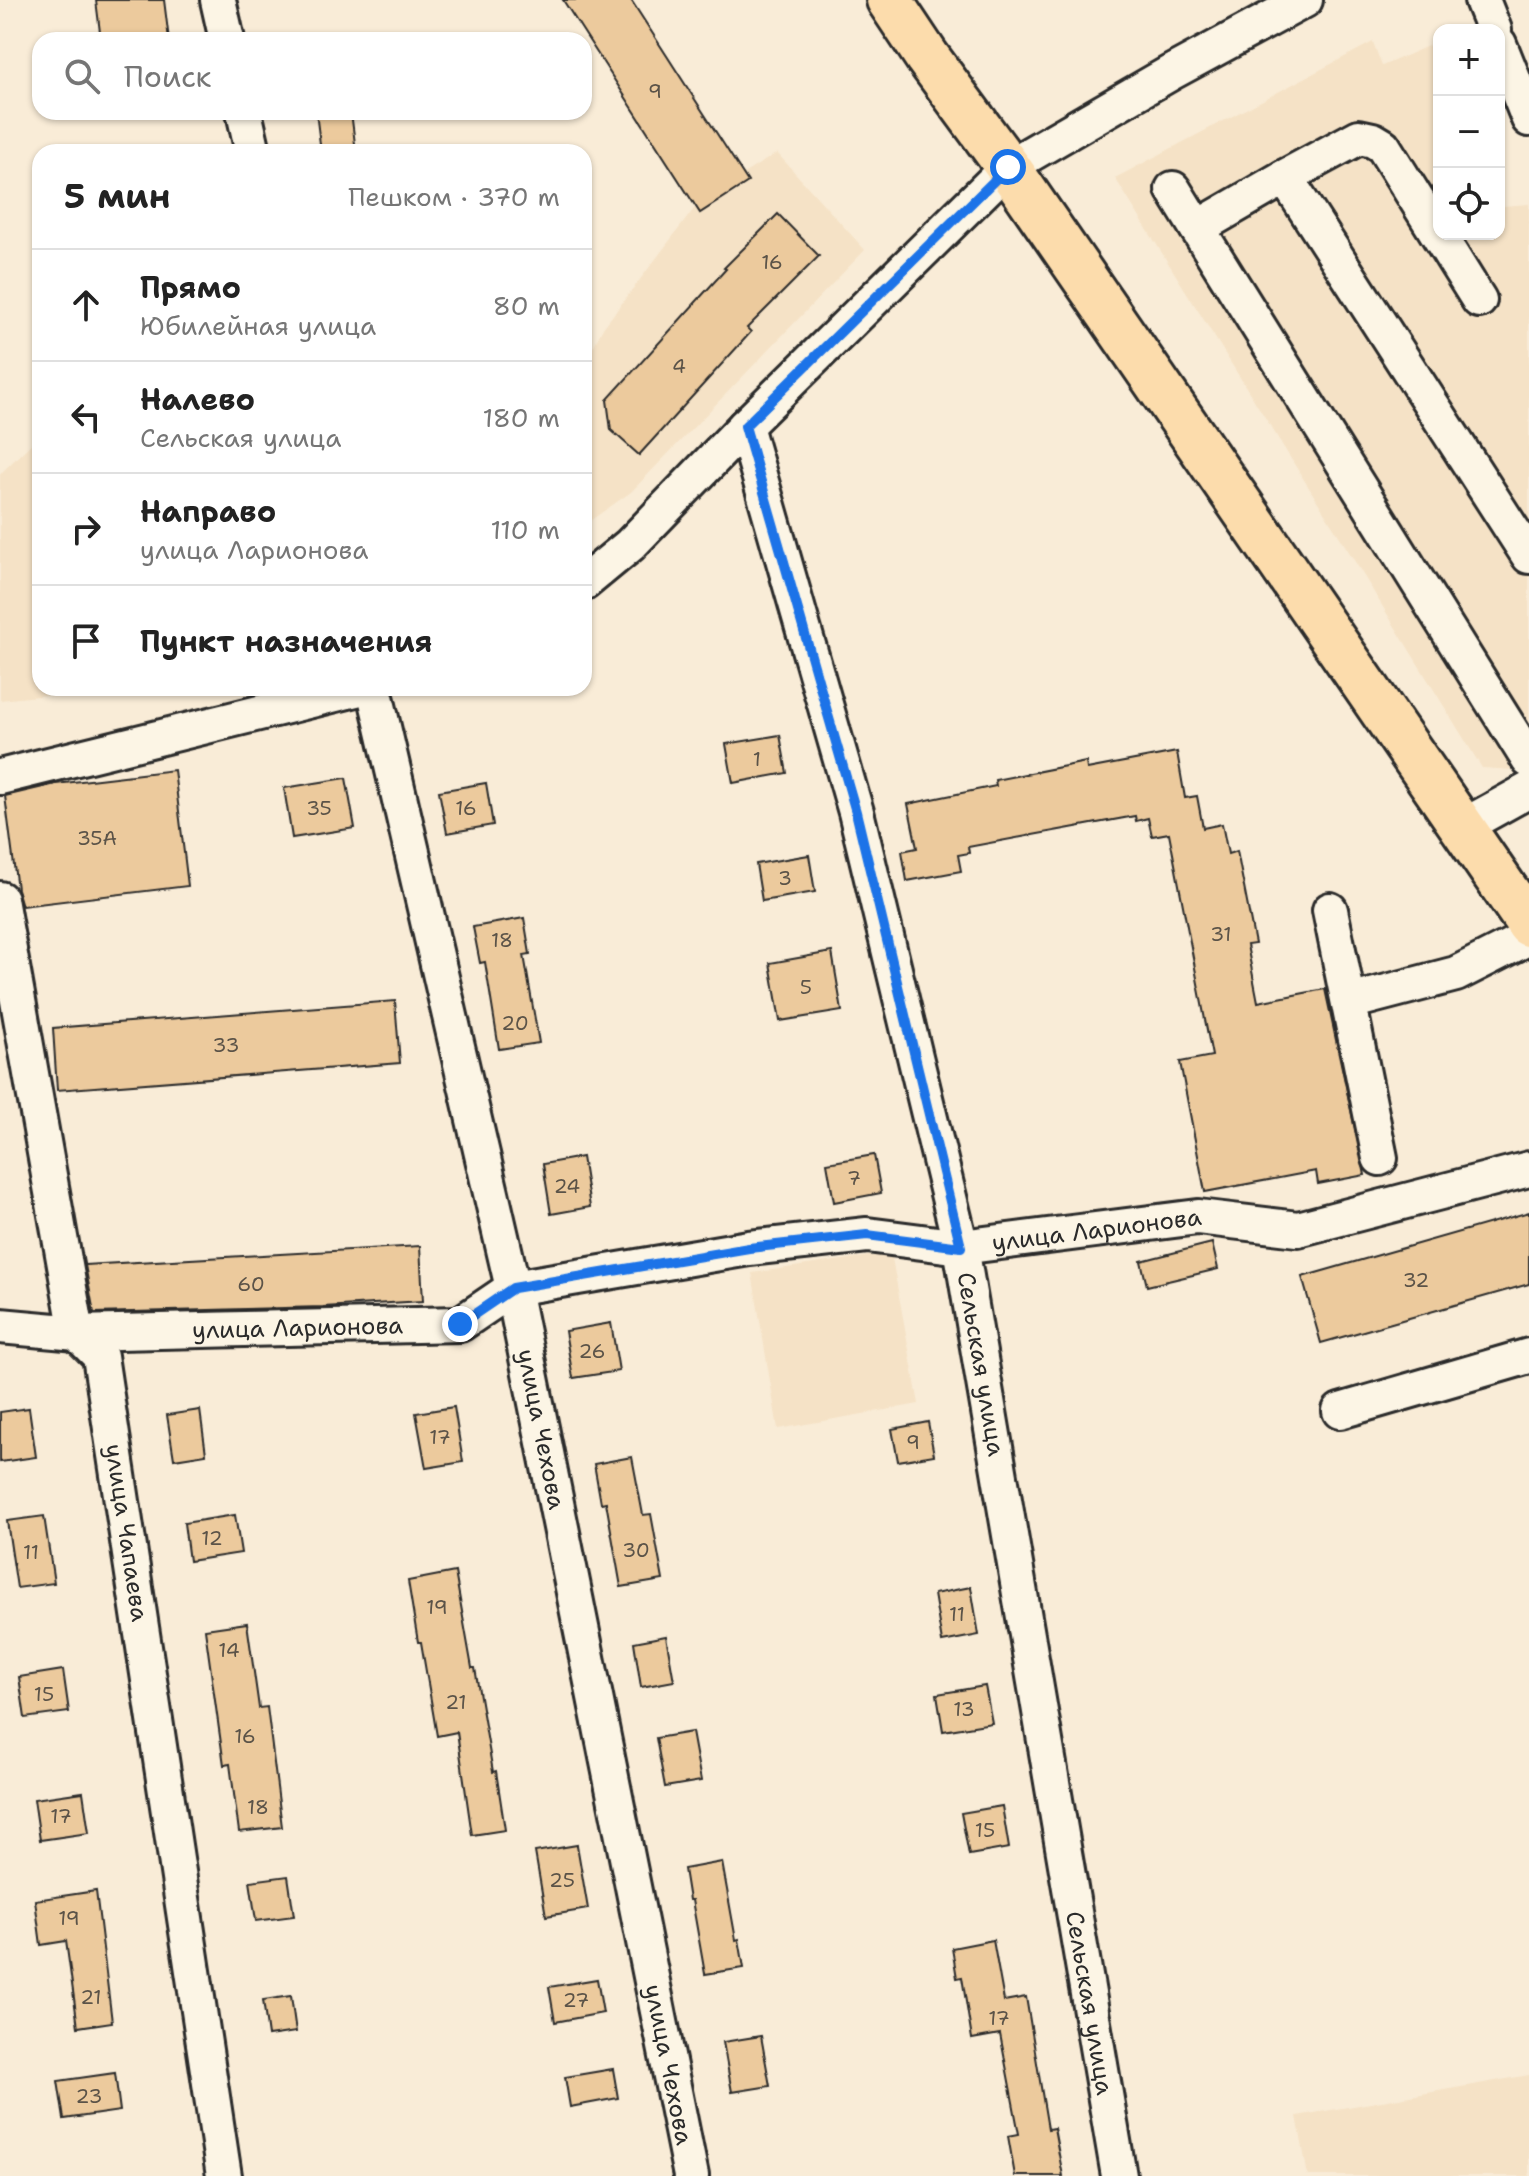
<!DOCTYPE html>
<html lang="ru">
<head>
<meta charset="utf-8">
<style>
  :root { --surface:#fff; --page:#f6f6f6; --text:#222; --muted:#767676; --line:#e0e0e0 }
  body { margin:0; font-family:"Shantell Sans",sans-serif; background:var(--page); color:var(--text) }
  .controls { position:absolute; right:24px; top:24px; display:grid; overflow:hidden; border-radius:16px; box-shadow:0 2px 6px #0004 }
  .controls button { width:72px; height:72px; display:grid; place-items:center; padding:0; border:0; border-bottom:2px solid var(--line); background:var(--surface); color:var(--text); font:40px sans-serif }
  .stop { position:absolute; width:24px; height:24px; margin:-18px; border:6px solid #1a73e8; border-radius:50%; background:#fff }
  .stop.end { background:#1a73e8; border-color:#fff; box-shadow:0 2px 8px #0008 }
  .list { margin:0; padding:0; list-style:none }
  h2 { display:flex; justify-content:space-between; align-items:center; height:104px; margin:0; padding:0 32px; font-size:34px }
  h2 small { font-size:26px; font-weight:400; color:var(--muted) }
  .list li { display:grid; grid-template-columns:52px 1fr auto; gap:24px; align-items:center; box-sizing:border-box; height:112px; padding:0 32px; border-top:2px solid var(--line) }
  .list b { display:block; font-size:30px; white-space:nowrap }
  .list p { margin:0; font-size:26px; white-space:nowrap; color:var(--muted) }
  .list em { font-size:26px; font-style:normal; color:var(--muted) }
  .icon { flex:none; width:44px; height:44px; fill:none; stroke:currentColor; stroke-width:2; stroke-linecap:round; stroke-linejoin:round }
  .map { position:relative; flex:none; width:1529px; height:2176px; overflow:hidden }
  .search { position:absolute; background:var(--surface); box-shadow:0 2px 6px #0004; left:32px; top:32px; width:560px; height:88px; display:flex; align-items:center; gap:20px; box-sizing:border-box; padding:0 28px; border-radius:24px; color:var(--muted); font-size:30px }
  .panel { position:absolute; background:var(--surface); box-shadow:0 2px 6px #0004; left:32px; top:144px; width:560px; height:552px; border-radius:24px }
  .map>svg:first-child { display:block }
  .built { fill:#f5e2c6 }
  .building { fill:#ecca9d; stroke:#2b2b2b; stroke-width:2 }
  .lines { fill:none; stroke-linecap:round; stroke-linejoin:round }
  .minor-casing { stroke:#2b2b2b; stroke-width:40 }
  .major-casing { stroke:#2b2b2b; stroke-width:50 }
  .minor { stroke:#fcf5e5; stroke-width:34 }
  .major { stroke:#fcdcac; stroke-width:44 }
  .route { stroke:#1a73e8; stroke-width:10 }
  .labels { text-anchor:middle; stroke-width:8; stroke-linejoin:round; paint-order:stroke }
  .number-label { font-size:20px; fill:#5b5348 }
  .street-label { font-size:24px; fill:#2b2b2b; stroke:#fcf5e5 }
</style>
</head>
<body>
<div class="map">
<svg width="1529" height="2176" viewBox="0 0 1529 2176">
  <rect width="100%" height="100%" fill="#f9ecd7"/>
  <filter id="ink" filterUnits="userSpaceOnUse"><feTurbulence type="fractalNoise" baseFrequency=".0125" numOctaves="2"/><feDisplacementMap in="SourceGraphic" scale="16" xChannelSelector="R" yChannelSelector="G"/><feConvolveMatrix kernelMatrix="1 2 1 2 8 2 1 2 1" color-interpolation-filters="sRGB"/></filter>
  <g filter="url(#ink)">
    <g class="built">
      <path d="M1373,42L1382,66L1435,43L1439,52V234H1499V197L1503,206L1529,204V771L1482,768L1338,534L1115,178Z"/>
      <path d="M777,153L865,250L631,492L584,525V365L603,328L700,201Z"/>
      <path d="M40,435V688H114L0,700V474Z"/>
      <path d="M891,1253L919,1404L778,1429L752,1273Z"/>
      <path d="M1529,2075V2176H1308L1297,2116Z"/>
    </g>
    <g class="building">
      <path d="M96,0H164L169,40H101Z"/>
      <path d="M563,0H631L748,182L700,213Z"/>
      <path d="M316,112H351L356,152H321Z"/>
      <path d="M778,214L819,256L747,328L751,332L639,455L611,430L607,400L726,269L724,268Z"/>
      <path d="M780,735L787,773L733,783L726,744Z"/>
      <path d="M1177,752L1185,798L1197,796L1203,828L1222,824L1228,854L1237,851L1255,944L1247,945L1258,1002L1325,989L1365,1175L1318,1184L1316,1171L1205,1192L1180,1062L1212,1056L1169,833L1152,836L1148,818L1136,821L1135,816L968,847L969,853L958,855L961,871L907,881L902,851L917,848L908,804L996,786L995,780L1086,762L1087,769Z"/>
      <path d="M174,770L188,886L22,906L17,889L5,796L56,784Z"/>
      <path d="M346,778L355,828L292,838L284,788Z"/>
      <path d="M486,783L493,825L447,833L439,791Z"/>
      <path d="M809,855L815,892L762,901L756,864Z"/>
      <path d="M524,918L530,954L524,955L539,1043L499,1049L485,962L480,963L473,927Z"/>
      <path d="M832,952L842,1011L780,1021L770,963Z"/>
      <path d="M395,1001L400,1063L57,1090L53,1028Z"/>
      <path d="M874,1155L881,1193L834,1202L827,1163Z"/>
      <path d="M582,1157L590,1207L551,1214L543,1164Z"/>
      <path d="M1529,1212V1284L1321,1343L1302,1277Z"/>
      <path d="M1212,1243L1218,1269L1147,1286L1141,1261Z"/>
      <path d="M420,1246L423,1301L323,1307L94,1313L85,1265Z"/>
      <path d="M611,1323L619,1371L573,1378L565,1331Z"/>
      <path d="M454,1407L463,1462L426,1468L416,1413Z"/>
      <path d="M29,1408L36,1457L0,1462V1412Z"/>
      <path d="M200,1410L206,1454L174,1459L167,1415Z"/>
      <path d="M928,1422L934,1455L898,1461L892,1429Z"/>
      <path d="M632,1457L643,1515L651,1514L663,1580L621,1587L606,1502L601,1503L594,1464Z"/>
      <path d="M235,1515L241,1553L189,1561L184,1523Z"/>
      <path d="M44,1516L54,1583L17,1588L7,1521Z"/>
      <path d="M455,1572L472,1668H475L493,1772L496,1771L505,1830L472,1835L457,1732L437,1736L421,1642H418L408,1581Z"/>
      <path d="M971,1587L979,1635L942,1642L934,1594Z"/>
      <path d="M247,1623L259,1708L267,1707L282,1827L239,1832L230,1764L224,1765L205,1629Z"/>
      <path d="M666,1636L674,1681L641,1687L634,1642Z"/>
      <path d="M63,1670L69,1712L25,1718L19,1677Z"/>
      <path d="M985,1686L992,1723L943,1731L937,1694Z"/>
      <path d="M692,1732L701,1781L665,1787L656,1738Z"/>
      <path d="M83,1792L89,1833L40,1840L34,1799Z"/>
      <path d="M1002,1806L1009,1848L969,1855L961,1813Z"/>
      <path d="M577,1845L588,1909L546,1916L535,1852Z"/>
      <path d="M722,1862L736,1940L739,1939L744,1968L705,1974L692,1900H689L684,1869Z"/>
      <path d="M288,1876L294,1916L256,1921L250,1881Z"/>
      <path d="M96,1891L112,2022L78,2027L66,1941L41,1945L35,1900Z"/>
      <path d="M993,1940L1004,2001L1026,1997L1048,2129L1054,2128L1063,2176H1015L1008,2136L1019,2134L1000,2034L972,2039L962,1977L957,1978L952,1948Z"/>
      <path d="M597,1979L603,2013L555,2022L549,1987Z"/>
      <path d="M291,1996L296,2032L268,2036L263,2000Z"/>
      <path d="M761,2036L770,2086L732,2092L723,2042Z"/>
      <path d="M613,2069L618,2098L570,2107L565,2077Z"/>
      <path d="M115,2073L120,2111L64,2119L58,2081Z"/>
    </g>
    <g class="lines">
      <defs>
        <g id="minor">
          <path d="M218,0L227,40"/>
          <path d="M1482,0L1494,30"/>
          <path d="M1499,44L1529,119"/>
          <path d="M244,112L253,152"/>
          <path d="M1285,177L1359,137L1373,140L1383,146L1479,300"/>
          <path d="M1173,189L1197,228"/>
          <path id="s1" d="M745,426L856,812L961,1247L1119,2176"/>
          <path d="M1529,556L1285,177L1197,228L1529,760"/>
          <path d="M584,583L630,545L745,426L1008,167L1172,72L1305,0"/>
          <path id="s2" d="M374,688L513,1288L691,2176"/>
          <path d="M0,777L360,688"/>
          <path d="M1462,827L1529,790"/>
          <path id="s3" d="M0,899L77,1333L100,1356L224,2176"/>
          <path d="M1330,910L1380,1158"/>
          <path d="M1349,1002L1456,974L1529,937"/>
          <path id="s4" d="M0,1326L77,1333L460,1324L513,1288L749,1248L867,1235L961,1247L1198,1217L1298,1229L1529,1169"/>
          <path d="M1340,1411L1529,1356"/>
        </g>
        <path id="major" d="M889,0L927,57L1008,167L1529,924"/>
      </defs>
      <use href="#minor" class="minor-casing"/>
      <use href="#major" class="major-casing"/>
      <use href="#minor" class="minor"/>
      <use href="#major" class="major"/>
    </g>
  </g>
  <g class="lines" filter="url(#ink)">
    <path class="route" d="M460,1324L513,1288L749,1248L867,1235L961,1247L856,812L745,426L1008,167"/>
  </g>
  <g class="labels">
    <g class="number-label">
      <text x="655" y="98">9</text>
      <text x="772" y="269">16</text>
      <text x="679" y="373">4</text>
      <text x="757" y="766">1</text>
      <text x="319" y="815">35</text>
      <text x="466" y="815">16</text>
      <text x="97" y="845">35А</text>
      <text x="785" y="885">3</text>
      <text x="1221" y="941">31</text>
      <text x="502" y="947">18</text>
      <text x="806" y="994">5</text>
      <text x="515" y="1030">20</text>
      <text x="226" y="1052">33</text>
      <text x="854" y="1185">7</text>
      <text x="567" y="1193">24</text>
      <text x="1416" y="1287">32</text>
      <text x="251" y="1291">60</text>
      <text x="592" y="1358">26</text>
      <text x="440" y="1444">17</text>
      <text x="913" y="1449">9</text>
      <text x="212" y="1545">12</text>
      <text x="636" y="1557">30</text>
      <text x="31" y="1559">11</text>
      <text x="437" y="1614">19</text>
      <text x="957" y="1621">11</text>
      <text x="229" y="1657">14</text>
      <text x="44" y="1701">15</text>
      <text x="456" y="1709">21</text>
      <text x="964" y="1716">13</text>
      <text x="245" y="1743">16</text>
      <text x="258" y="1814">18</text>
      <text x="61" y="1823">17</text>
      <text x="985" y="1837">15</text>
      <text x="562" y="1887">25</text>
      <text x="69" y="1925">19</text>
      <text x="91" y="2004">21</text>
      <text x="576" y="2007">27</text>
      <text x="999" y="2025">17</text>
      <text x="89" y="2103">23</text>
    </g>
    <g class="street-label">
      <text dy="8" stroke="none"><textPath href="#s4" startOffset="1114">улица Ларионова</textPath></text>
      <text dy="8" stroke="none"><textPath href="#s4" startOffset="298">улица Ларионова</textPath></text>
      <text dy="8" stroke="none"><textPath href="#s1" startOffset="968">Сельская улица</textPath></text>
      <text dy="8" stroke="none"><textPath href="#s2" startOffset="760">улица Чехова</textPath></text>
      <text dy="8" stroke="none"><textPath href="#s3" startOffset="652">улица Чапаева</textPath></text>
      <text dy="8" stroke="none"><textPath href="#s1" startOffset="1616">Сельская улица</textPath></text>
      <text dy="8" stroke="none"><textPath href="#s2" startOffset="1408">улица Чехова</textPath></text>
    </g>
  </g>
</svg>
<div class="controls">
<button>+</button>
<button>−</button>
<button><svg class="icon" aria-label="locate" viewBox="0 0 24 24"><circle cx="12" cy="12" r="6"/><path d="M12 2v4M12 18v4M2 12h4M18 12h4"/></svg></button>
</div>
<div class="stop" style="left:1008px;top:167px"></div>
<div class="stop end" style="left:460px;top:1324px"></div>
<div class="search"><svg class="icon" aria-label="search" viewBox="0 0 24 24"><circle cx="10" cy="10" r="6"/><path d="M15 15l6 6"/></svg>Поиск</div>
<section class="panel">
<h2>5 мин<small>Пешком · 370 m</small></h2>
<ul class="list">
<li><svg class="icon" aria-label="ahead" viewBox="0 0 24 24"><path d="M12 20V5M6 11l6-6 6 6"/></svg><div><b>Прямо</b><p>Юбилейная улица</p></div><em>80 m</em></li>
<li><svg class="icon" aria-label="left" viewBox="0 0 24 24"><path d="M17 20v-9H6M10 6l-5 5 5 5"/></svg><div><b>Налево</b><p>Сельская улица</p></div><em>180 m</em></li>
<li><svg class="icon" aria-label="right" viewBox="0 0 24 24"><path d="M7 20v-9h11M14 6l5 5-5 5"/></svg><div><b>Направо</b><p>улица Ларионова</p></div><em>110 m</em></li>
<li><svg class="icon" aria-label="arrive" viewBox="0 0 24 24"><path d="M6 21V4h12l-3 4 3 4H6"/></svg><div><b>Пункт назначения</b></div></li>
</ul>
</section>
</div>
</body>
</html>
